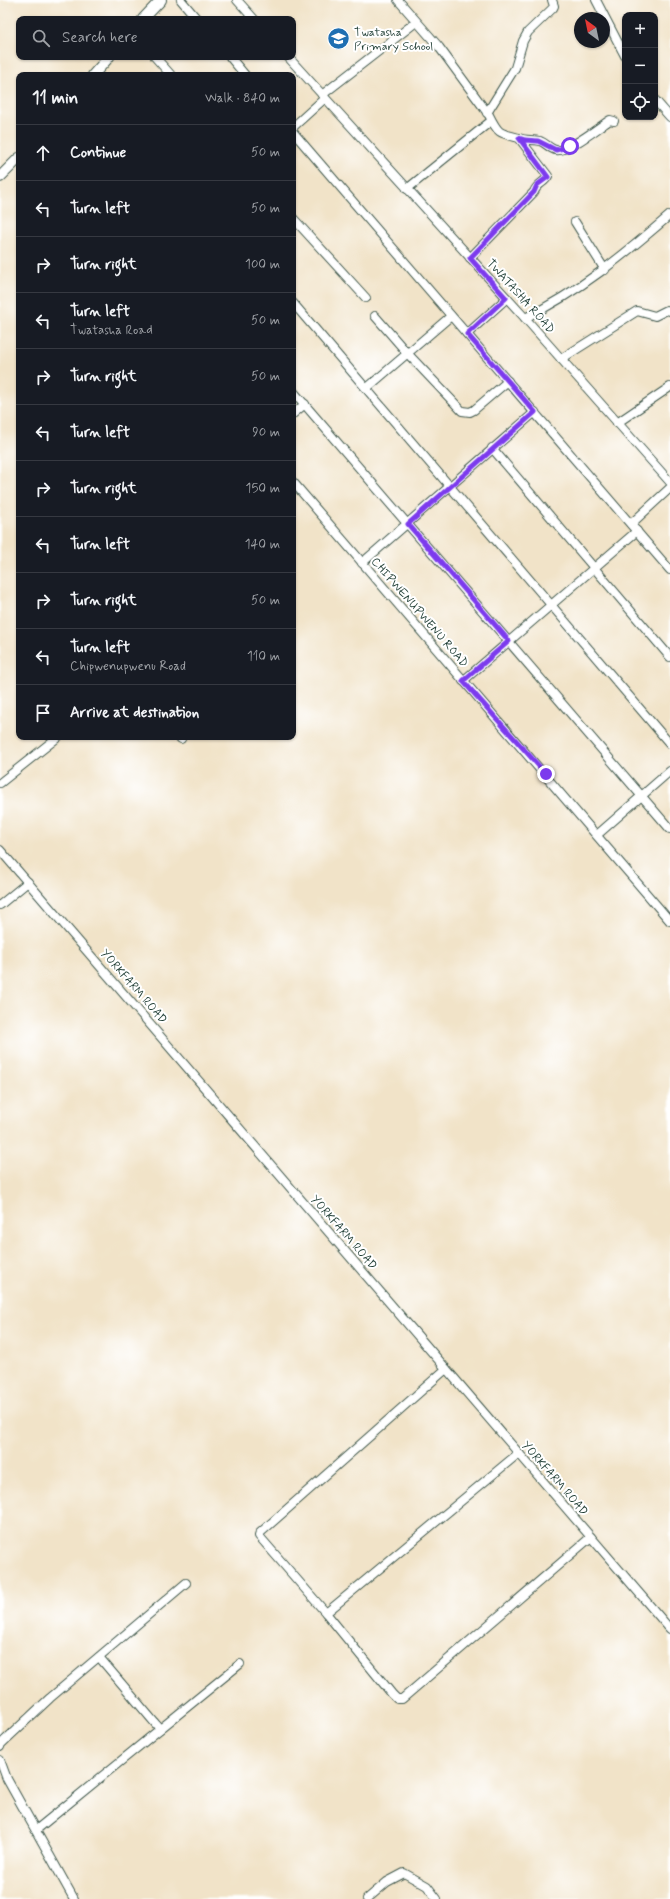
<!DOCTYPE html>
<html lang="en">
<head>
<meta charset="utf-8">
<style>
  :root { --surface:#171b24; --page:#20242c; --text:#f1f3f6; --muted:#9ea1a6; --line:#363941 }
  body { margin:0; font-family:Mynerve,sans-serif; background:var(--page); color:var(--text) }
  .controls { position:absolute; right:12px; top:12px; display:grid; overflow:hidden; border-radius:8px; box-shadow:0 1px 3px #0004 }
  .controls button { width:36px; height:36px; display:grid; place-items:center; padding:0; border:0; border-bottom:1px solid var(--line); background:var(--surface); color:var(--text); font:20px sans-serif }
  .compass { position:absolute; left:574px; top:12px; width:36px; height:36px; border-radius:50%; background:var(--surface); box-shadow:0 1px 3px #0004; rotate:327deg }
  .stop { position:absolute; width:12px; height:12px; margin:-9px; border:3px solid #7c3aed; border-radius:50%; background:#fff }
  .stop.end { background:#7c3aed; border-color:#fff; box-shadow:0 1px 4px #0008 }
  .list { margin:0; padding:0; list-style:none }
  h2 { display:flex; justify-content:space-between; align-items:center; height:52px; margin:0; padding:0 16px; font-size:17px }
  h2 small { font-size:13px; font-weight:400; color:var(--muted) }
  .list li { display:grid; grid-template-columns:26px 1fr auto; gap:12px; align-items:center; box-sizing:border-box; height:56px; padding:0 16px; border-top:1px solid var(--line) }
  .list b { display:block; font-size:15px; white-space:nowrap }
  .list p { margin:0; font-size:13px; white-space:nowrap; color:var(--muted) }
  .list em { font-size:13px; font-style:normal; color:var(--muted) }
  .icon { flex:none; width:22px; height:22px; fill:none; stroke:currentColor; stroke-width:2; stroke-linecap:round; stroke-linejoin:round }
  .map { position:relative; flex:none; width:670px; height:1899px; overflow:hidden }
  .search { position:absolute; background:var(--surface); box-shadow:0 1px 3px #0004; left:16px; top:16px; width:280px; height:44px; display:flex; align-items:center; gap:10px; box-sizing:border-box; padding:0 14px; border-radius:8px; color:var(--muted); font-size:15px }
  .panel { position:absolute; background:var(--surface); box-shadow:0 1px 3px #0004; left:16px; top:72px; width:280px; height:668px; border-radius:8px }
  .map>svg:first-child { display:block }
  .lines { fill:none; stroke-linecap:round; stroke-linejoin:round }
  .minor-casing { stroke:#3e564a; stroke-width:10 }
  .tertiary-casing { stroke:#3e564a; stroke-width:12 }
  .minor { stroke:#fff; stroke-width:8 }
  .tertiary { stroke:#fff; stroke-width:10 }
  .route { stroke:#7c3aed; stroke-width:5 }
  .labels { text-anchor:middle; stroke-width:4; stroke-linejoin:round; paint-order:stroke }
  .poi-label { font-size:12px; fill:#1f3d34; stroke:#fff; text-anchor:start }
  .street-label { font-size:12px; fill:#1f3d34; stroke:#fff }
</style>
</head>
<body>
<div class="map">
<svg width="670" height="1899" viewBox="0 0 670 1899">
  <rect width="100%" height="100%" fill="#fff"/>
  <filter id="ink" filterUnits="userSpaceOnUse"><feTurbulence type="fractalNoise" baseFrequency=".025" numOctaves="2"/><feDisplacementMap in="SourceGraphic" scale="8" xChannelSelector="R" yChannelSelector="G"/><feConvolveMatrix kernelMatrix="1 2 1 2 8 2 1 2 1" color-interpolation-filters="sRGB"/></filter>
  <filter id="wash" filterUnits="userSpaceOnUse"><feTurbulence type="fractalNoise" baseFrequency=".012" numOctaves="4" result="noise"/><feDisplacementMap in="SourceGraphic" scale="16" xChannelSelector="R" yChannelSelector="G"/><feGaussianBlur stdDeviation="0.9" result="paint"/><feColorMatrix in="noise" values="0 0 0 0 0 0 0 0 0 0 0 0 0 0 0 0 0 1.4 0 .05"/><feComposite in="paint" operator="in"/></filter>
  <g filter="url(#wash)">
    <rect width="100%" height="100%" fill="#f1e3c8"/>
  </g>
  <g filter="url(#ink)">
    <g class="lines">
      <defs>
        <g id="minor">
          <path d="M181,0L197,19"/>
          <path d="M237,0L254,19"/>
          <path d="M398,0L439,47L489,115C498,133 498,133 519,138L548,176C545,183 537,183 534,192L470,258"/>
          <path d="M596,0L625,56"/>
          <path d="M155,57L171,75"/>
          <path d="M230,57L245,75"/>
          <path d="M288,57L525,318L670,482"/>
          <path d="M322,95L416,22"/>
          <path d="M655,100L670,117"/>
          <path d="M487,113L515,68L523,41L528,32L553,8L554,6L552,0"/>
          <path d="M293,127L325,98"/>
          <path d="M293,132L670,570"/>
          <path d="M519,138C526,141 532,139 540,141C546,143 550,149 556,150C567,153 599,127 610,120L614,121"/>
          <path d="M407,189L491,121"/>
          <path d="M293,218L366,298"/>
          <path d="M575,222L605,270"/>
          <path d="M293,303L670,744"/>
          <path d="M375,316L408,354L462,411L470,412L474,410L508,381"/>
          <path d="M525,318C580,291 624,255 670,215"/>
          <path d="M467,334L507,298"/>
          <path d="M561,359L637,311L655,316L667,310L670,311"/>
          <path d="M367,388L451,316"/>
          <path d="M293,391L670,829"/>
          <path d="M293,414L305,404"/>
          <path d="M617,423L670,387"/>
          <path d="M492,448L670,657"/>
          <path d="M293,482L670,921"/>
          <path d="M631,524L670,488"/>
          <path d="M362,563L535,412"/>
          <path d="M463,681L637,531"/>
          <path d="M179,737L181,739"/>
          <path d="M0,783L58,737"/>
          <path d="M597,835L670,771"/>
          <path d="M0,850L670,1629"/>
          <path d="M0,905L28,882"/>
          <path d="M446,1369L260,1533L259,1536L326,1613L392,1694L397,1699H402L591,1537"/>
          <path d="M326,1613L519,1453"/>
          <path d="M99,1657L160,1729"/>
          <path d="M0,1747L1,1744L50,1698L186,1583"/>
          <path d="M0,1760L7,1779L74,1899"/>
          <path d="M36,1830L240,1664"/>
          <path d="M367,1899L387,1882L404,1873L427,1886L437,1899"/>
        </g>
        <g id="tertiary">
          <path d="M143,19L161,0"/>
          <path d="M93,75L109,57"/>
          <path d="M0,177L19,158"/>
        </g>
      </defs>
      <use href="#minor" class="minor-casing"/>
      <use href="#tertiary" class="tertiary-casing"/>
      <use href="#minor" class="minor"/>
      <use href="#tertiary" class="tertiary"/>
    </g>
  </g>
  <g class="lines" filter="url(#ink)">
    <path class="route" d="M546,774L463,681L509,641L408,524L535,412L467,334L506,298L470,258L534,192L537,185L548,177L519,138L525,140L538,141L556,150L570,146"/>
  </g>
  <defs>
    <symbol id="school-disc" viewBox="-11 -11 22 22"><circle r="9.5" fill="#1f6fb2" stroke="#fff"/><path d="M0-5L7-2L0 1L-7-2ZM-4 1L0 2.5L4 1V4Q0 6-4 4Z" fill="#fff"/></symbol>
  </defs>
  <g fill-rule="evenodd">
    <use href="#school-disc" x="326" y="26" width="25" height="25"/>
  </g>
  <g class="labels">
    <g class="poi-label">
      <text x="354" y="36">Twatasha<tspan x="354" dy="14">Primary School</tspan></text>
    </g>
    <g class="street-label">
      <text transform="translate(521 296) rotate(48)" y="4">TWATASHA ROAD</text>
      <text transform="translate(420 612) rotate(49)" y="4">CHIPWENUPWENU ROAD</text>
      <text transform="translate(134 986) rotate(49)" y="4">YORKFARM ROAD</text>
      <text transform="translate(344 1232) rotate(49)" y="4">YORKFARM ROAD</text>
      <text transform="translate(555 1478) rotate(49)" y="4">YORKFARM ROAD</text>
    </g>
  </g>
</svg>
<div class="controls">
<button>+</button>
<button>−</button>
<button><svg class="icon" aria-label="locate" viewBox="0 0 24 24"><circle cx="12" cy="12" r="6"/><path d="M12 2v4M12 18v4M2 12h4M18 12h4"/></svg></button>
</div>
<svg class="compass" viewBox="-18 -18 36 36"><path d="M0-13l5 13h-10z" fill="#e53935"/><path d="M0 13l5-13h-10z" fill="#9ea1a6"/></svg>
<div class="stop" style="left:570px;top:146px"></div>
<div class="stop end" style="left:546px;top:774px"></div>
<div class="search"><svg class="icon" aria-label="search" viewBox="0 0 24 24"><circle cx="10" cy="10" r="6"/><path d="M15 15l6 6"/></svg>Search here</div>
<section class="panel">
<h2>11 min<small>Walk · 840 m</small></h2>
<ul class="list">
<li><svg class="icon" aria-label="ahead" viewBox="0 0 24 24"><path d="M12 20V5M6 11l6-6 6 6"/></svg><div><b>Continue</b></div><em>50 m</em></li>
<li><svg class="icon" aria-label="left" viewBox="0 0 24 24"><path d="M17 20v-9H6M10 6l-5 5 5 5"/></svg><div><b>Turn left</b></div><em>50 m</em></li>
<li><svg class="icon" aria-label="right" viewBox="0 0 24 24"><path d="M7 20v-9h11M14 6l5 5-5 5"/></svg><div><b>Turn right</b></div><em>100 m</em></li>
<li><svg class="icon" aria-label="left" viewBox="0 0 24 24"><path d="M17 20v-9H6M10 6l-5 5 5 5"/></svg><div><b>Turn left</b><p>Twatasha Road</p></div><em>50 m</em></li>
<li><svg class="icon" aria-label="right" viewBox="0 0 24 24"><path d="M7 20v-9h11M14 6l5 5-5 5"/></svg><div><b>Turn right</b></div><em>50 m</em></li>
<li><svg class="icon" aria-label="left" viewBox="0 0 24 24"><path d="M17 20v-9H6M10 6l-5 5 5 5"/></svg><div><b>Turn left</b></div><em>90 m</em></li>
<li><svg class="icon" aria-label="right" viewBox="0 0 24 24"><path d="M7 20v-9h11M14 6l5 5-5 5"/></svg><div><b>Turn right</b></div><em>150 m</em></li>
<li><svg class="icon" aria-label="left" viewBox="0 0 24 24"><path d="M17 20v-9H6M10 6l-5 5 5 5"/></svg><div><b>Turn left</b></div><em>140 m</em></li>
<li><svg class="icon" aria-label="right" viewBox="0 0 24 24"><path d="M7 20v-9h11M14 6l5 5-5 5"/></svg><div><b>Turn right</b></div><em>50 m</em></li>
<li><svg class="icon" aria-label="left" viewBox="0 0 24 24"><path d="M17 20v-9H6M10 6l-5 5 5 5"/></svg><div><b>Turn left</b><p>Chipwenupwenu Road</p></div><em>110 m</em></li>
<li><svg class="icon" aria-label="arrive" viewBox="0 0 24 24"><path d="M6 21V4h12l-3 4 3 4H6"/></svg><div><b>Arrive at destination</b></div></li>
</ul>
</section>
</div>
</body>
</html>
